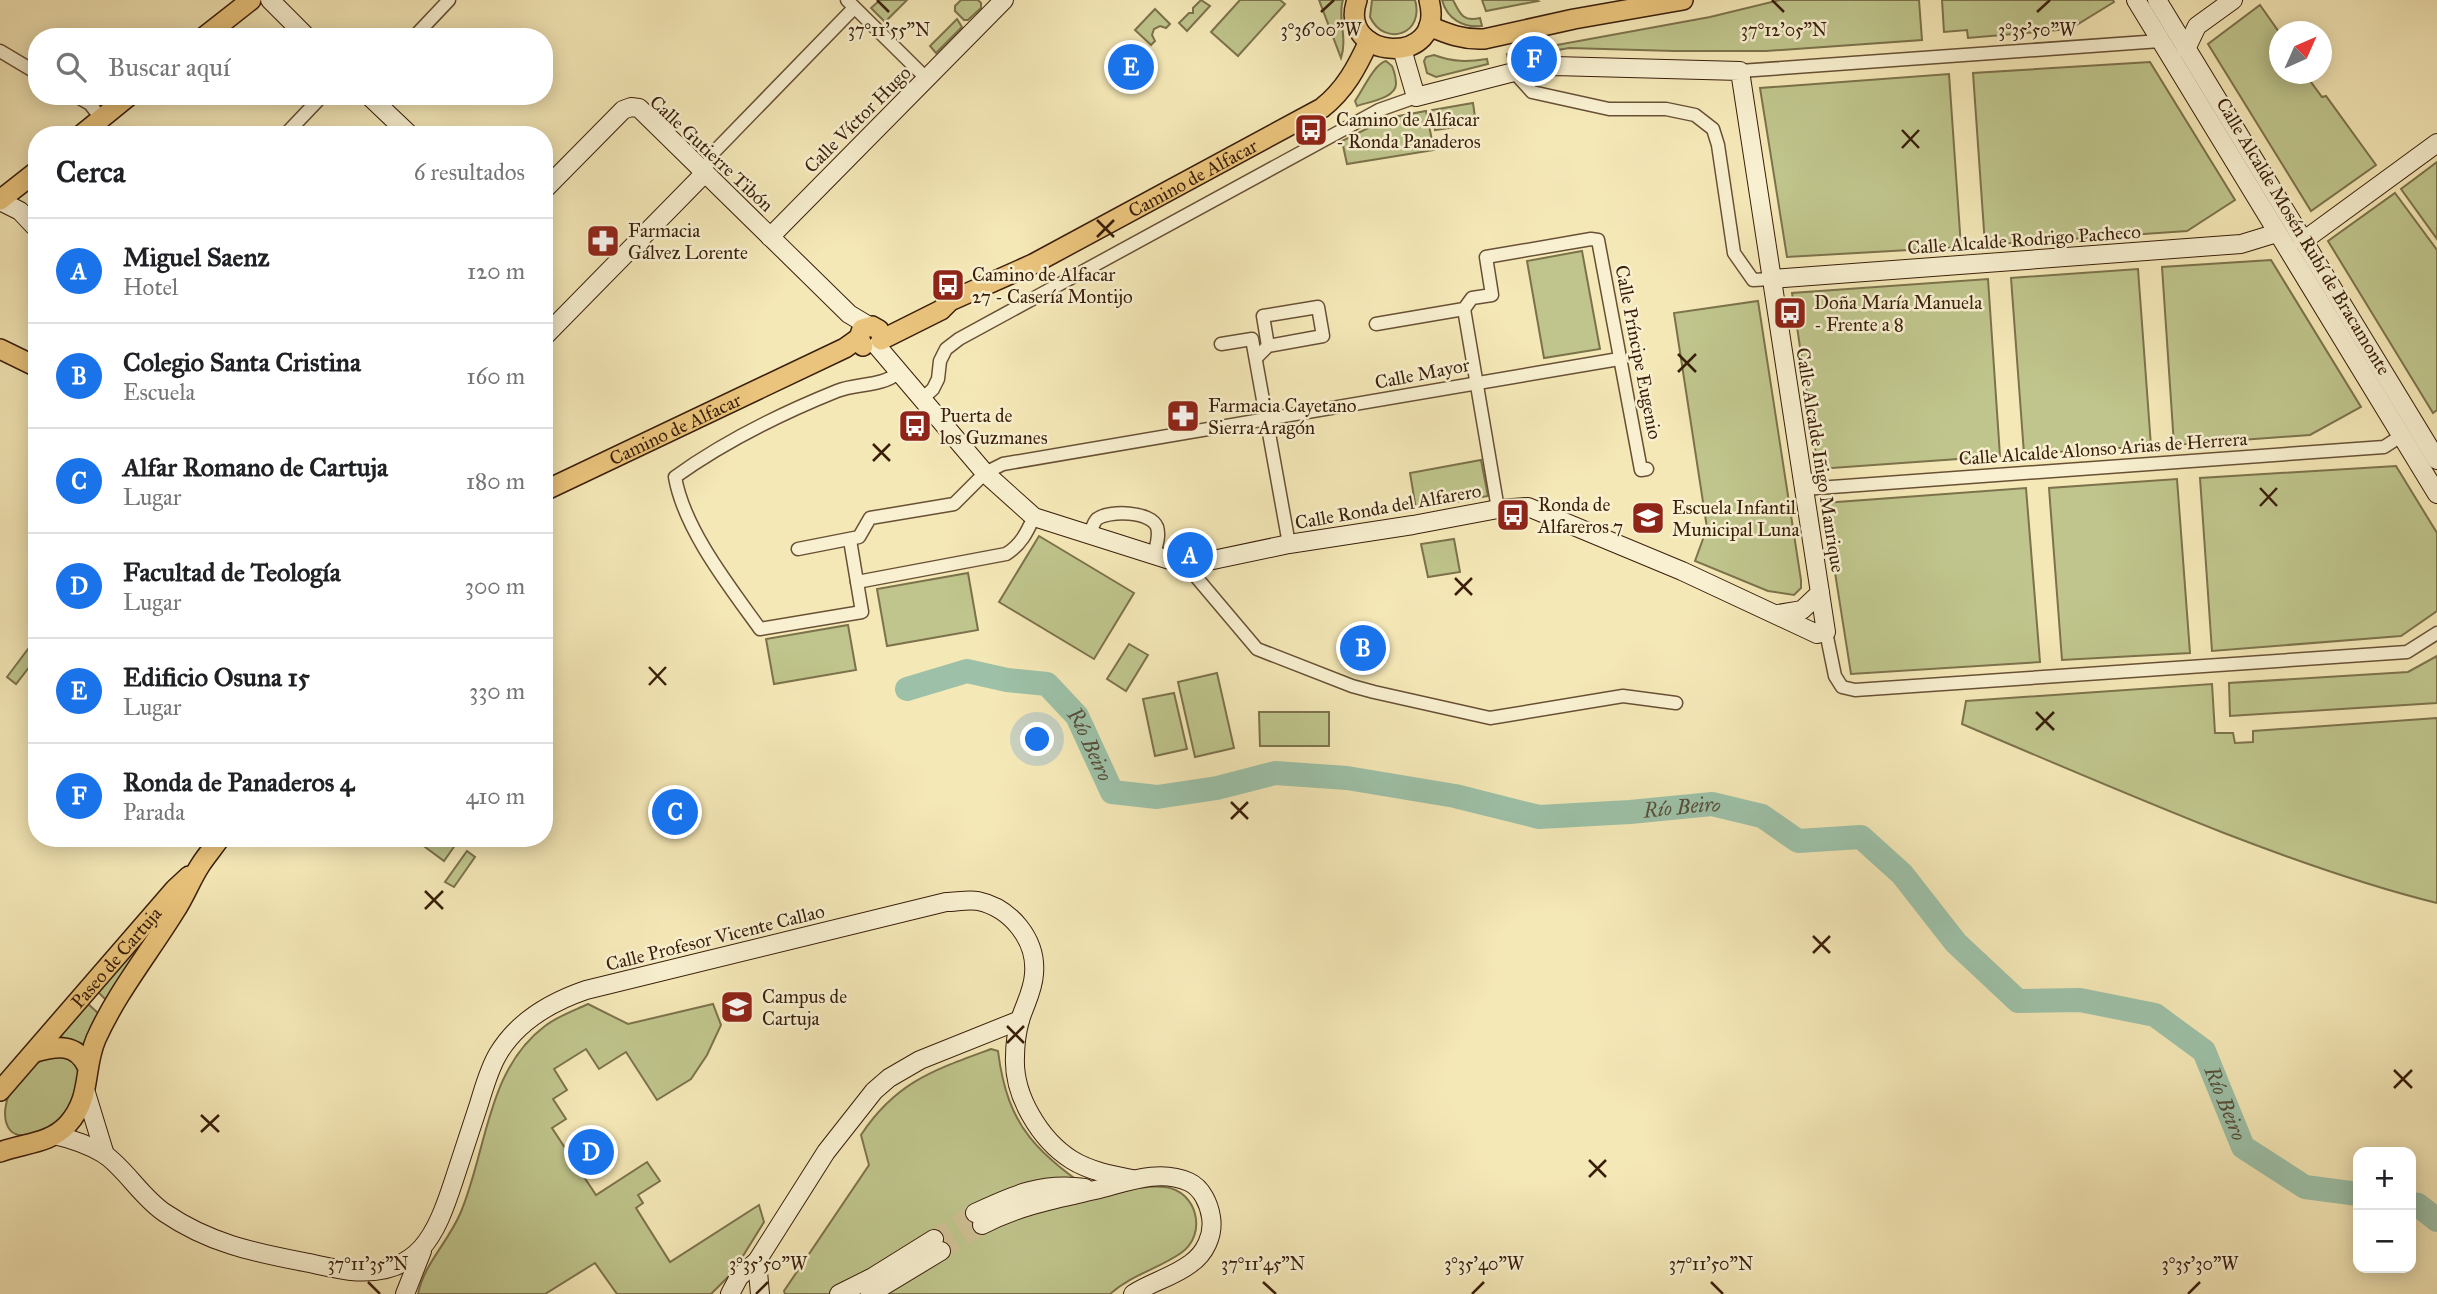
<!DOCTYPE html>
<html lang="es">
<head>
<meta charset="utf-8">
<style>
  :root { --surface:#fff; --page:#f2f2f2; --text:#202124; --muted:#757577; --line:#e0e0e0; --accent:#1a73e8 }
  body { margin:0; font-family:"IM FELL Great Primer",serif; background:var(--page); color:var(--text) }
  .controls { position:absolute; right:21px; bottom:21px; display:grid; overflow:hidden; border-radius:14px; box-shadow:0 4px 18px #0003 }
  .controls button { width:63px; height:63px; display:grid; place-items:center; padding:0; border:0; border-bottom:2px solid var(--line); background:var(--surface); color:var(--text); font:35px sans-serif }
  .compass { position:absolute; left:2269px; top:21px; width:63px; height:63px; border-radius:50%; background:var(--surface); box-shadow:0 4px 18px #0003; rotate:45deg }
  .you { position:absolute; left:1038px; top:740px; width:24px; height:24px; margin:-18px; border:5px solid #fff; border-radius:50%; background:#1a73e8; box-shadow:0 0 0 10px #1a73e833 }
  .badge { display:grid; place-items:center; width:46px; height:46px; border-radius:50%; background:var(--accent); color:#fff; font-size:23px; font-weight:700 }
  .pin { position:absolute; translate:-50% -50%; border:4px solid #fff; box-shadow:0 2px 7px #0006 }
  .list { margin:0; padding:0; list-style:none }
  h2 { display:flex; justify-content:space-between; align-items:center; height:91px; margin:0; padding:0 28px; font-size:30px }
  h2 small { font-size:23px; font-weight:400; color:var(--muted) }
  .list li { display:grid; grid-template-columns:46px 1fr auto; gap:21px; align-items:center; box-sizing:border-box; height:105px; padding:0 28px; border-top:2px solid var(--line) }
  .list b { display:block; font-size:26px; white-space:nowrap }
  .list p { margin:0; font-size:23px; white-space:nowrap; color:var(--muted) }
  .list em { font-size:23px; font-style:normal; color:var(--muted) }
  .icon { flex:none; width:38px; height:38px; fill:none; stroke:currentColor; stroke-width:2; stroke-linecap:round; stroke-linejoin:round }
  .map { position:relative; flex:none; width:2437px; height:1294px; overflow:hidden }
  .search { position:absolute; background:var(--surface); box-shadow:0 4px 18px #0003; left:28px; top:28px; width:525px; height:77px; display:flex; align-items:center; gap:18px; box-sizing:border-box; padding:0 24px; border-radius:28px; color:var(--muted); font-size:26px }
  .panel { position:absolute; background:var(--surface); box-shadow:0 4px 18px #0003; left:28px; top:126px; width:525px; height:721px; border-radius:28px }
  .map>svg:first-child { display:block }
  .green { fill:#bfc58c; stroke:#7c724b; stroke-width:2 }
  .lines { fill:none; stroke-linecap:round; stroke-linejoin:round }
  .river { stroke:#9dc1a8; stroke-width:24 }
  .secondary-tunnel { stroke:#cfc094; stroke-width:18; stroke-dasharray:18 9; stroke-linecap:butt }
  .street-casing { stroke:#685035; stroke-width:15 }
  .secondary-casing { stroke:#391e0a; stroke-width:20 }
  .primary-casing { stroke:#391e0a; stroke-width:22 }
  .street { stroke:#f8f0d0; stroke-width:12 }
  .secondary { stroke:#f8f0d0; stroke-width:18 }
  .primary { stroke:#eac47c; stroke-width:19 }
  .ticks { fill:none; stroke:#391e0a; stroke-width:2.5 }
  .labels { text-anchor:middle; stroke-width:5; stroke-linejoin:round; paint-order:stroke }
  .street-label { font-size:19px; fill:#391e0a; stroke:#f8f0d0 }
  .poi-label { font-size:19px; fill:#391e0a; stroke:#f8f0d0; text-anchor:start }
  .water-label { font-size:21px; font-style:italic; fill:#574f39; stroke:#f8f0d0 }
  .ticks-label { font-size:18px; text-anchor:middle; fill:#391e0a; stroke:#f8f0d0; stroke-width:5; stroke-linejoin:round; paint-order:stroke }
</style>
</head>
<body>
<div class="map">
<svg width="2437" height="1294" viewBox="0 0 2437 1294">
  <rect width="100%" height="100%" fill="#f5e8b7"/>
  <filter id="stains"><feTurbulence type="fractalNoise" baseFrequency=".00286" numOctaves="4"/><feColorMatrix values="0 0 0 0 .2 0 0 0 0 .09 0 0 0 0 .02 0 0 0 .5 -.17"/></filter>
  <radialGradient id="worn" r=".72"><stop offset=".6" stop-color="#630" stop-opacity="0"/><stop offset="1" stop-color="#630" stop-opacity=".3"/></radialGradient>
  <g class="green">
    <path d="M880,0H907L885,22L871,8Z"/>
    <path d="M961,0H978L981,3V8L968,20H964L955,11V6Z"/>
    <path d="M1201,0L1210,6L1187,31L1179,23L1189,13H1193V8Z"/>
    <path d="M1240,0H1280L1285,4L1238,56L1211,32Z"/>
    <path d="M1319,0H1343C1337,18 1348,37 1341,58Z"/>
    <path d="M1372,0H1415C1425,34 1385,48 1370,17Z"/>
    <path d="M1442,0H1453C1460,14 1463,22 1480,18L1482,26C1463,28 1447,19 1442,0Z"/>
    <path d="M1482,0H1536L1538,1L1486,11Z"/>
    <path d="M1780,0H1919L1922,40L1766,51H1674L1569,48L1508,59L1507,54L1710,17Z"/>
    <path d="M1942,0H2113L2114,2L2070,29L1968,38L1967,30L1944,32Z"/>
    <path d="M2260,5L2279,32L2280,74H2305L2322,97L2326,96L2376,165L2311,211L2208,44Z"/>
    <path d="M1155,9L1170,24L1166,28L1160,26L1154,29L1152,35L1155,41L1151,45L1135,30Z"/>
    <path d="M957,19L962,27L936,53L930,46Z"/>
    <path d="M1434,55C1453,62 1467,62 1487,59L1488,64L1436,77L1427,73L1424,61L1426,57Z"/>
    <path d="M1386,61L1392,66C1394,71 1396,78 1396,84C1396,98 1368,102 1357,106L1355,101C1363,90 1374,64 1386,61Z"/>
    <path d="M2150,62L2235,200L2187,231L1985,245L1973,73Z"/>
    <path d="M1949,74L1961,247L1787,257L1760,88Z"/>
    <path d="M1473,103L1476,124L1435,130L1432,110Z"/>
    <path d="M1426,111L1434,150L1347,164L1342,141L1388,118Z"/>
    <path d="M2437,162V239L2401,189Z"/>
    <path d="M2395,193L2437,250V410L2433,413L2328,241Z"/>
    <path d="M1582,251L1600,349L1544,358L1527,261Z"/>
    <path d="M2271,260L2361,407L2310,435L2174,445L2162,267Z"/>
    <path d="M2138,269L2151,446L2024,454L2011,278Z"/>
    <path d="M1988,279L2000,456L1818,469L1792,293Z"/>
    <path d="M1758,301L1801,580V588L1794,595L1768,591L1695,561L1707,528L1674,313Z"/>
    <path d="M1481,460L1488,496L1416,509L1410,473Z"/>
    <path d="M2396,466L2437,533V611L2401,636L2212,651L2200,478Z"/>
    <path d="M2177,479L2190,653L2062,660L2049,488Z"/>
    <path d="M2026,488L2040,662L1851,674L1824,503Z"/>
    <path d="M1039,536L1134,593L1094,659L999,602Z"/>
    <path d="M1454,539L1460,572L1428,577L1421,544Z"/>
    <path d="M968,573L978,630L887,646L877,589Z"/>
    <path d="M848,625L856,670L774,684L766,639Z"/>
    <path d="M37,637V657L16,684L7,677Z"/>
    <path d="M1129,644L1148,655L1126,691L1107,679Z"/>
    <path d="M2437,656V703L2230,716L2229,683L2408,672Z"/>
    <path d="M1217,673L1234,748L1195,757L1178,682Z"/>
    <path d="M2212,684L2215,733H2233L2235,743L2253,742V731L2437,718V903C2364,885 2294,860 2224,833C2135,798 2049,761 1962,724L1966,701Z"/>
    <path d="M1174,693L1187,749L1155,756L1143,699Z"/>
    <path d="M1259,712H1329V746H1260Z"/>
    <path d="M413,838H460L444,861Z"/>
    <path d="M467,851L475,857L454,887L445,882Z"/>
    <path d="M141,940L146,944L108,1002L96,990Z"/>
    <path d="M86,1002L99,1014L86,1045L58,1036Z"/>
    <path d="M588,1004L628,1024L713,1004L721,1025L707,1055L691,1079L657,1100L626,1052L599,1069L586,1049L554,1069L567,1090L553,1099L566,1119L552,1128L596,1195L647,1162L660,1181L638,1195L643,1203L636,1208L670,1262L759,1205L764,1222L733,1272L711,1294H617L595,1263L545,1294H418C424,1264 448,1242 460,1214C487,1152 486,1070 545,1026C558,1016 573,1011 588,1004Z"/>
    <path d="M991,1049L998,1051C1008,1131 1039,1153 1100,1197C1120,1193 1145,1184 1165,1187C1197,1191 1208,1234 1181,1253C1158,1269 1131,1275 1110,1294H785L784,1291L869,1165L861,1135C896,1082 934,1070 991,1049Z"/>
    <path d="M61,1056C91,1061 76,1102 61,1117C53,1126 44,1129 33,1133C4,1144 0,1113 10,1092C14,1084 27,1070 35,1064C43,1059 52,1058 61,1056Z"/>
  </g>
  <g class="lines">
    <g class="river">
      <path id="s1" d="M907,689L967,671L1007,680L1047,684L1077,716L1112,792L1157,797L1217,788L1275,773L1347,778L1455,796L1539,817L1630,812L1712,804L1762,816L1798,841L1861,837L1902,874L1956,943L2018,1001L2080,1000L2155,1015L2204,1051L2243,1147L2305,1187L2358,1194"/>
      <path d="M2411,1204L2418,1205L2437,1220"/>
    </g>
    <g class="secondary-tunnel">
      <path d="M934,1239L975,1213"/>
      <path d="M941,1251L982,1225"/>
    </g>
    <defs>
      <g id="street">
        <path d="M847,0L926,78"/>
        <path d="M414,37L449,0"/>
        <path d="M0,51L37,73"/>
        <path d="M1740,71L2160,41"/>
        <path d="M1514,72L1532,92L1609,109H1666L1695,115L1713,129L1718,145L1734,253L1753,280L1772,279"/>
        <path d="M76,96L90,104L101,118"/>
        <path d="M285,135L322,96"/>
        <path d="M704,172L714,152L854,8"/>
        <path d="M1464,309L1498,509"/>
        <path d="M1376,324L1464,309L1472,298L1492,295L1486,257L1591,239L1598,240L1641,470L1647,469"/>
        <path d="M1221,344L1252,339L1289,544"/>
        <path d="M1256,358L1268,346L1323,336L1318,307L1263,316L1268,346"/>
        <path d="M921,400L933,389L938,379L940,361L946,349L959,339L1379,110L1416,97"/>
        <path d="M1804,489L2384,447L2401,436"/>
        <path d="M1090,534C1092,529 1093,523 1097,519C1109,510 1151,511 1157,527C1160,536 1156,546 1154,555"/>
        <path d="M850,540L862,612L760,629C729,586 684,529 675,477C725,441 780,414 837,391C857,383 881,387 898,373"/>
        <path d="M798,549L859,537L870,518L954,504L985,473L1003,464L1619,359"/>
        <path d="M1194,564L1197,578L1257,649L1352,686L1374,692L1490,718L1623,696L1676,703"/>
        <path d="M857,582L1006,554C1021,545 1027,532 1034,517"/>
        <path d="M1826,632L1835,676L1842,687L1855,690L2407,652L2437,633"/>
      </g>
      <g id="secondary">
        <path d="M270,0L307,37"/>
        <path d="M2136,0L2437,494"/>
        <path d="M2157,0L2437,460"/>
        <path d="M2186,49L2197,26L2233,0"/>
        <path d="M369,96L410,135"/>
        <path d="M544,190L623,110L631,107L639,108L849,314L869,326"/>
        <path d="M0,201L20,211L37,229"/>
        <path d="M770,237L1004,0"/>
        <path d="M2303,241L2437,143"/>
        <path d="M1772,279L2241,244L2277,233"/>
        <path d="M544,337L699,179L704,172"/>
        <path d="M877,346L985,473L1034,517L1179,563L1194,564L1289,544L1413,525L1498,509L1528,507L1682,571L1817,634L1826,632L1740,71L1554,66L1514,72L1416,97L1402,49"/>
        <path d="M1778,614L1802,610L1820,593"/>
        <path d="M86,1093L105,1155"/>
        <path d="M54,1135C72,1139 89,1145 104,1154C125,1168 142,1198 165,1213C209,1243 252,1252 304,1262C319,1265 335,1269 351,1271C419,1277 436,1235 454,1180C462,1155 471,1129 479,1104C484,1088 489,1069 498,1054C517,1022 551,1002 586,990L946,902C956,902 968,899 978,901C1011,908 1037,940 1034,974C1033,991 1025,1004 1020,1020C1017,1031 1015,1045 1015,1057C1013,1095 1040,1140 1072,1160C1090,1171 1111,1175 1132,1179"/>
        <path d="M975,1213C1013,1195 1042,1182 1085,1188"/>
        <path d="M982,1225C1018,1206 1055,1199 1095,1190C1125,1183 1158,1168 1189,1182C1202,1188 1209,1204 1211,1217C1214,1235 1205,1254 1190,1264C1173,1277 1151,1282 1133,1294"/>
        <path d="M405,1294L422,1251"/>
        <path d="M730,1294L739,1277L757,1261"/>
        <path d="M760,1294L757,1261L826,1152L874,1091L889,1078L920,1060L1020,1020"/>
        <path d="M839,1294L873,1277L934,1239"/>
        <path d="M870,1294L941,1251"/>
      </g>
      <g id="primary">
        <path d="M1357,0C1336,60 1447,69 1429,0"/>
        <path d="M1429,26C1448,34 1463,40 1484,39L1574,19L1683,0"/>
        <path d="M204,37L251,0"/>
        <path d="M81,135L129,96"/>
        <path d="M0,200L37,171"/>
        <path id="s2" d="M881,340L941,310L950,301L1033,264L1322,108C1345,90 1357,67 1369,41"/>
        <path d="M863,346L859,338L862,329L872,326L879,330"/>
        <path d="M0,349L37,367"/>
        <path id="s3" d="M544,491L845,348L859,338"/>
        <path d="M35,1052C57,1046 76,1043 87,1066"/>
        <path id="s4" d="M0,1091L175,889L189,876"/>
        <path d="M0,1152C24,1143 50,1144 68,1124C92,1097 83,1069 96,1039C116,994 149,953 175,911C185,896 191,879 201,864C207,855 214,847 220,838"/>
      </g>
    </defs>
    <use href="#street" class="street-casing"/>
    <use href="#secondary" class="secondary-casing"/>
    <use href="#primary" class="primary-casing"/>
    <use href="#street" class="street"/>
    <use href="#secondary" class="secondary"/>
    <use href="#primary" class="primary"/>
  </g>
  <path class="ticks" d="M877,0L889,12M1772,0L1784,12M1321,12L1334,0M2037,12L2050,0M1902,130L1919,148M1902,148L1919,130M1097,220L1114,237M1097,237L1114,220M1678,354L1696,372M1678,372L1696,354M873,444L890,461M873,461L890,444M2260,488L2277,506M2260,506L2277,488M1455,578L1472,595M1455,595L1472,578M649,667L666,685M649,685L666,667M2036,712L2054,730M2036,730L2054,712M1231,802L1248,819M1231,819L1248,802M425,891L443,909M425,909L443,891M1813,936L1830,953M1813,953L1830,936M1007,1026L1024,1043M1007,1043L1024,1026M2394,1070L2412,1088M2394,1088L2412,1070M201,1115L219,1132M201,1132L219,1115M1589,1160L1606,1177M1589,1177L1606,1160M368,1282L380,1294M1263,1282L1276,1294M1711,1282L1723,1294M756,1294L768,1282M1472,1294L1484,1282M2188,1294L2200,1282"/>
  <defs>
    <symbol id="bus-square" viewBox="-11 -11 22 22"><rect x="-9" y="-9" width="18" height="18" rx="4" fill="#8f2418" stroke="#f8f0d0"/><path d="M-5-6H5V4H4V6H2V4H-2V6H-4V4H-5ZM-3.5-4V0h7V-4ZM-3.5 1.2v1.5H-2V1.2ZM2 1.2v1.5H3.5V1.2Z" fill="#fff"/></symbol>
    <symbol id="pharmacy-square" viewBox="-11 -11 22 22"><rect x="-9" y="-9" width="18" height="18" rx="4" fill="#8f2418" stroke="#f8f0d0"/><path d="M-2-6h4v4h4v4h-4v4h-4v-4h-4v-4h4Z" fill="#fff"/></symbol>
    <symbol id="school-square" viewBox="-11 -11 22 22"><rect x="-9" y="-9" width="18" height="18" rx="4" fill="#8f2418" stroke="#f8f0d0"/><path d="M0-5L7-2L0 1L-7-2ZM-4 1L0 2.5L4 1V4Q0 6-4 4Z" fill="#fff"/></symbol>
    <symbol id="university-square" viewBox="-11 -11 22 22"><rect x="-9" y="-9" width="18" height="18" rx="4" fill="#8f2418" stroke="#f8f0d0"/><path d="M0-5L7-2L0 1L-7-2ZM-4 1L0 2.5L4 1V4Q0 6-4 4Z" fill="#fff"/></symbol>
  </defs>
  <g fill-rule="evenodd">
    <use href="#bus-square" x="1292" y="111" width="38" height="38"/>
    <use href="#pharmacy-square" x="584" y="222" width="38" height="38"/>
    <use href="#bus-square" x="929" y="266" width="38" height="38"/>
    <use href="#bus-square" x="1771" y="294" width="38" height="38"/>
    <use href="#pharmacy-square" x="1164" y="397" width="38" height="38"/>
    <use href="#bus-square" x="896" y="407" width="38" height="38"/>
    <use href="#bus-square" x="1494" y="496" width="38" height="38"/>
    <use href="#school-square" x="1629" y="499" width="38" height="38"/>
    <use href="#university-square" x="718" y="988" width="38" height="38"/>
  </g>
  <g class="labels">
    <g class="street-label">
      <text transform="translate(857 119) rotate(-45)" y="7">Calle Víctor Hugo</text>
      <text transform="translate(712 153) rotate(43)" y="7">Calle Gutierre Tibón</text>
      <text dy="7" stroke="none"><textPath href="#s2" startOffset="352">Camino de Alfacar</textPath></text>
      <text transform="translate(2304 236) rotate(59)" y="7">Calle Alcalde Mosén Rubí de Bracamonte</text>
      <text transform="translate(2024 239) rotate(-4)" y="7">Calle Alcalde Rodrigo Pacheco</text>
      <text transform="translate(1639 352) rotate(79)" y="7">Calle Príncipe Eugenio</text>
      <text transform="translate(1422 373) rotate(-11)" y="7">Calle Mayor</text>
      <text dy="7" stroke="none"><textPath href="#s3" startOffset="145">Camino de Alfacar</textPath></text>
      <text transform="translate(2103 448) rotate(-4)" y="7">Calle Alcalde Alonso Arias de Herrera</text>
      <text transform="translate(1821 460) rotate(81)" y="7">Calle Alcalde Iñigo Manrique</text>
      <text transform="translate(1388 506) rotate(-10)" y="7">Calle Ronda del Alfarero</text>
      <text transform="translate(715 937) rotate(-14)" y="7">Calle Profesor Vicente Callao</text>
      <text dy="7" stroke="none"><textPath href="#s4" startOffset="177">Paseo de Cartuja</textPath></text>
    </g>
    <g class="poi-label">
      <text x="1336" y="126">Camino de Alfacar<tspan x="1336" dy="22">- Ronda Panaderos</tspan></text>
      <text x="628" y="237">Farmacia<tspan x="628" dy="22">Gálvez Lorente</tspan></text>
      <text x="972" y="281">Camino de Alfacar<tspan x="972" dy="22">27 - Casería Montijo</tspan></text>
      <text x="1814" y="309">Doña María Manuela<tspan x="1814" dy="22">- Frente a 8</tspan></text>
      <text x="1208" y="412">Farmacia Cayetano<tspan x="1208" dy="22">Sierra Aragón</tspan></text>
      <text x="940" y="422">Puerta de<tspan x="940" dy="22">los Guzmanes</tspan></text>
      <text x="1538" y="511">Ronda de<tspan x="1538" dy="22">Alfareros 7</tspan></text>
      <text x="1672" y="514">Escuela Infantil<tspan x="1672" dy="22">Municipal Luna</tspan></text>
      <text x="762" y="1003">Campus de<tspan x="762" dy="22">Cartuja</tspan></text>
    </g>
    <g class="water-label">
      <text dy="7" stroke="none"><textPath href="#s1" startOffset="219">Río Beiro</textPath></text>
      <text dy="7" stroke="none"><textPath href="#s1" startOffset="849">Río Beiro</textPath></text>
      <text dy="7" stroke="none"><textPath href="#s1" startOffset="1521">Río Beiro</textPath></text>
    </g>
  </g>
  <g class="ticks-label">
    <text x="889" y="36">37°11'55"N</text>
    <text x="1321" y="36">3°36'00"W</text>
    <text x="1784" y="36">37°12'05"N</text>
    <text x="2037" y="36">3°35'50"W</text>
    <text x="768" y="1270">3°35'50"W</text>
    <text x="1484" y="1270">3°35'40"W</text>
    <text x="2200" y="1270">3°35'30"W</text>
    <text x="368" y="1270">37°11'35"N</text>
    <text x="1263" y="1270">37°11'45"N</text>
    <text x="1711" y="1270">37°11'50"N</text>
  </g>
  <rect width="100%" height="100%" filter="url(#stains)"/>
  <rect width="100%" height="100%" fill="url(#worn)"/>
</svg>
<div class="controls">
<button>+</button>
<button>−</button>
</div>
<svg class="compass" viewBox="-18 -18 36 36"><path d="M0-13l5 13h-10z" fill="#e53935"/><path d="M0 13l5-13h-10z" fill="#757577"/></svg>
<div class="you"></div>
<div class="pin badge" style="left:1190px;top:555px">A</div>
<div class="pin badge" style="left:1363px;top:648px">B</div>
<div class="pin badge" style="left:675px;top:812px">C</div>
<div class="pin badge" style="left:591px;top:1152px">D</div>
<div class="pin badge" style="left:1131px;top:67px">E</div>
<div class="pin badge" style="left:1534px;top:59px">F</div>
<div class="search"><svg class="icon" aria-label="search" viewBox="0 0 24 24"><circle cx="10" cy="10" r="6"/><path d="M15 15l6 6"/></svg>Buscar aquí</div>
<section class="panel">
<h2>Cerca<small>6 resultados</small></h2>
<ul class="list">
<li><span class="badge">A</span><div><b>Miguel Saenz</b><p>Hotel</p></div><em>120 m</em></li>
<li><span class="badge">B</span><div><b>Colegio Santa Cristina</b><p>Escuela</p></div><em>160 m</em></li>
<li><span class="badge">C</span><div><b>Alfar Romano de Cartuja</b><p>Lugar</p></div><em>180 m</em></li>
<li><span class="badge">D</span><div><b>Facultad de Teología</b><p>Lugar</p></div><em>300 m</em></li>
<li><span class="badge">E</span><div><b>Edificio Osuna 15</b><p>Lugar</p></div><em>330 m</em></li>
<li><span class="badge">F</span><div><b>Ronda de Panaderos 4</b><p>Parada</p></div><em>410 m</em></li>
</ul>
</section>
</div>
</body>
</html>
